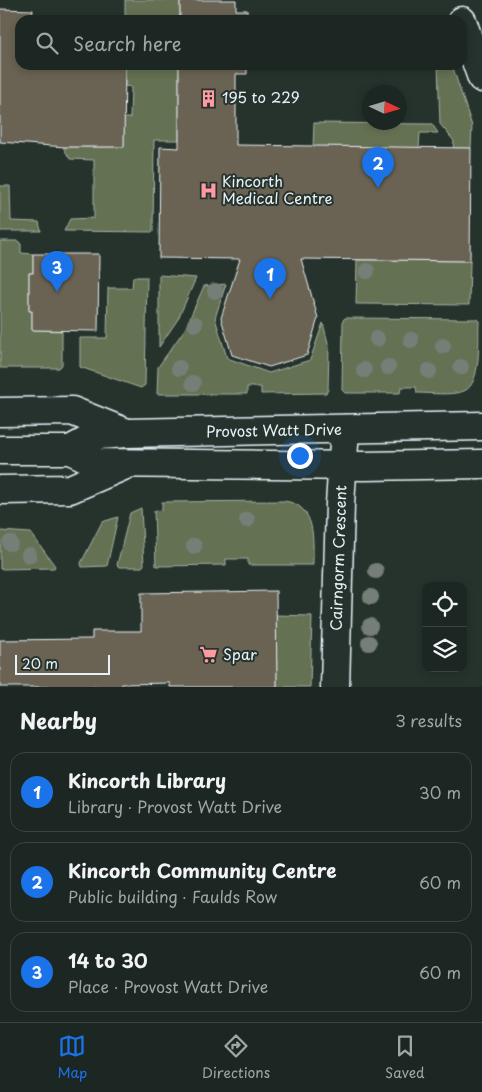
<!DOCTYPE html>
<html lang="en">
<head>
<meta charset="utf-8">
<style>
  :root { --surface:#1c2622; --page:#252e2a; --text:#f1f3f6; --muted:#a0a5a5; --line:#3a4340; --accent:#1a73e8 }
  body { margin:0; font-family:"Playpen Sans",sans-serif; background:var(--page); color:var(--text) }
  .controls { position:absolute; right:15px; bottom:15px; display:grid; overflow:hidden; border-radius:10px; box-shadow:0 2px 8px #0003 }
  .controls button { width:45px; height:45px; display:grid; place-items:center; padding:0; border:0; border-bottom:1px solid var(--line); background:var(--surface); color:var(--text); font:25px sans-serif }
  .compass { position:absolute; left:362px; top:85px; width:45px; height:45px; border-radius:50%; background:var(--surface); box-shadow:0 2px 8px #0003; rotate:94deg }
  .scale { position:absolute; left:15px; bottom:12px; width:95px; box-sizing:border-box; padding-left:5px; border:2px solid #e8f1f8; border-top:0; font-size:14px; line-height:18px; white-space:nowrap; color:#e8f1f8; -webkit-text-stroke:4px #26332d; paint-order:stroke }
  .you { position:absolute; left:299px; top:455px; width:18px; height:18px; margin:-12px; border:4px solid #fff; border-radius:50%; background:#1a73e8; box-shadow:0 0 0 8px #1a73e833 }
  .badge { display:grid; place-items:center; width:32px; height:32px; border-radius:50%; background:var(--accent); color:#fff; font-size:16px; font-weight:700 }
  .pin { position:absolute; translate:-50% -41px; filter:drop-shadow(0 1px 2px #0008) }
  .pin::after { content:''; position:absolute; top:26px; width:18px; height:15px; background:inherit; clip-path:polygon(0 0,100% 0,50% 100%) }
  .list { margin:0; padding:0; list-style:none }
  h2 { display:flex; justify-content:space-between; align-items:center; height:65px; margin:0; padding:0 20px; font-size:21px }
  h2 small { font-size:16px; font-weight:400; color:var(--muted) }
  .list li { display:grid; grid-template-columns:32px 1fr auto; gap:15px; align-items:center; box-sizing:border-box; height:80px; margin:0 10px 10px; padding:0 10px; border:1px solid var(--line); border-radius:15px }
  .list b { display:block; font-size:19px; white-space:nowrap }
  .list p { margin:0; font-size:16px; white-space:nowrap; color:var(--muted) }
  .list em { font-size:16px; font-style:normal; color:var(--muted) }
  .icon { flex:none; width:28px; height:28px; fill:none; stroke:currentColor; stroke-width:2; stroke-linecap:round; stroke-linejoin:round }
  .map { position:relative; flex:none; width:482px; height:687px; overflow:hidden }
  .search { position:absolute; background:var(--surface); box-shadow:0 2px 8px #0003; left:15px; right:15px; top:15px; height:55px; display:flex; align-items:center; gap:12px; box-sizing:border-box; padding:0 18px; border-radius:15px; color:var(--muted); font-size:19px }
  .sheet { height:335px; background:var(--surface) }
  nav { display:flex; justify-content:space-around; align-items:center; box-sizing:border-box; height:70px; border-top:1px solid var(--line); background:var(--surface); font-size:14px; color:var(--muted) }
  nav a { display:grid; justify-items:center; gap:2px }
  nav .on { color:var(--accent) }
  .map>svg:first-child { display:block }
  .green { fill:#657152; stroke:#a6b1a5 }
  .building { fill:#6a6352; stroke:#e8f1f8 }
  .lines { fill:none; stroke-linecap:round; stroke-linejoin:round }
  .minor-casing { stroke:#e8f1f8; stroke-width:31 }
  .tertiary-casing { stroke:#e8f1f8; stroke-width:31 }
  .minor { stroke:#26332d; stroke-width:28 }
  .tertiary { stroke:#26332d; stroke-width:28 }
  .tree { fill:#747f78 }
  .labels { text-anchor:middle; stroke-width:4; stroke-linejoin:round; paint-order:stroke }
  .poi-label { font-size:15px; fill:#e8f1f8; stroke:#26332d; text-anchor:start }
  .street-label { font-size:15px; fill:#e8f1f8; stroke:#26332d }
</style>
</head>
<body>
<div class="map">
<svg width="482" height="687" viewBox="0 0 482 687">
  <rect width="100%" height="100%" fill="#26332d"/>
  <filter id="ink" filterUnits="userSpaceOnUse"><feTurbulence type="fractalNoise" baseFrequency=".02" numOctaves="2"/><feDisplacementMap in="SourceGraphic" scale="10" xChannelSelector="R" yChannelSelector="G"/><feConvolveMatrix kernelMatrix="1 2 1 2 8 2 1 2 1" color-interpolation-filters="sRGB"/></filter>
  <g filter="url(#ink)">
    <g class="green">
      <rect x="125" y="0" width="55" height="20"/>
      <path d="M125,65H179V140H154L153,232L64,231L70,219L94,218V160L70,159L63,147H124V118H130L131,87L125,86Z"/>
      <path d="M438,65H452L472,126L471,148H453L454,141L440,124Z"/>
      <path d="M314,123L432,124L438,133H420L419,148L313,147Z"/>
      <path d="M0,186H10L11,221L39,222L41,231H0Z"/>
      <path d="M0,241H18L21,244V253L33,254V273H29V310L32,311V330L62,331V365L59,368H0Z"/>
      <path d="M357,260L470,261L469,305L356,304Z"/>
      <path d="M159,275L196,278L178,319L159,347Z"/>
      <path d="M133,277H147L145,385L141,388L80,367V338H107L108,288H132Z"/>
      <path d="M226,284L215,318L227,358L269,373L310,360L323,323L329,347L328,390L326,393L261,394V387H247V394H157L158,367L185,329L204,286Z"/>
      <path d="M345,318L476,319L479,321C478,339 482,384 464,391C450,396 431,393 417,393L416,387H401L400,393H345L342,390L343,320Z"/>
      <path d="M162,502L284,501C317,505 313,540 313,565H248V559H226V565L156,566L154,511L162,510Z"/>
      <path d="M141,508L144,565L142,567H119L117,565L130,513Z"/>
      <path d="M118,517L107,566L82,567L81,563L102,522Z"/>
      <path d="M0,531L31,533L55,566L54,568L0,569Z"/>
      <path d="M276,615L312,616L310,687H277Z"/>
    </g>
    <g class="building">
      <path d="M180,0H236V10H247V20H180Z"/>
      <path d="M0,9L33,10L32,20H20V65H125L124,147H65L0,142Z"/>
      <path d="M179,65H247V74H236V145L471,148L470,261L301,259L318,318L307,355L269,367L232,355L221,318L240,259L159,258L160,147L179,148Z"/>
      <path d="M33,254H99L98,331L32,330V311H29V273H33Z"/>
      <path d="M276,591L277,687H170V683L122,684V687H0V640L92,639V631H141V593Z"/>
    </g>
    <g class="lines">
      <defs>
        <g id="minor">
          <path d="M462,21L482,78"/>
          <path d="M0,412L72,411L127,433"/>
          <path d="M0,490L70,489L128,464"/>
          <path d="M335,687L340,504L345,429"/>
        </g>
        <g id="tertiary">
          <path d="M0,450H70L98,463L364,466L482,464"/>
          <path d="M70,450L98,435L127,433L482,426"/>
        </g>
      </defs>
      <use href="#minor" class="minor-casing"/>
      <use href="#tertiary" class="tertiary-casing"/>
      <use href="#minor" class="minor"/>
      <use href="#tertiary" class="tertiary"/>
    </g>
    <g class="tree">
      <circle cx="367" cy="271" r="8"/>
      <circle cx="215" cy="291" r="8"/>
      <circle cx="195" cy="324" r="8"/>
      <circle cx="377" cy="339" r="8"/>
      <circle cx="411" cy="340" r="8"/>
      <circle cx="443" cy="346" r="8"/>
      <circle cx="388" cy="367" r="8"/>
      <circle cx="461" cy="367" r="8"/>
      <circle cx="179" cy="368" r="8"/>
      <circle cx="364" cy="370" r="8"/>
      <circle cx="429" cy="371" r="8"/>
      <circle cx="193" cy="383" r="8"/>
      <circle cx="247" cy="520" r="8"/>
      <circle cx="10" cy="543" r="8"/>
      <circle cx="194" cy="546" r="8"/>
      <circle cx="29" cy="555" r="8"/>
      <circle cx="376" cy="571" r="8"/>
      <circle cx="371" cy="597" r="8"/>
      <circle cx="370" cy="626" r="8"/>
      <circle cx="369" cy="643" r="8"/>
    </g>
  </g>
  <defs>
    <symbol id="building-bare" viewBox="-9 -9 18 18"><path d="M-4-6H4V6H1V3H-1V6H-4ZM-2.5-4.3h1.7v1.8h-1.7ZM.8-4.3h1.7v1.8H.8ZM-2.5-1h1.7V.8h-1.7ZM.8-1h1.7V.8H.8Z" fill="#ff9aa2" stroke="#26332d" stroke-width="2.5" paint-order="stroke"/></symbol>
    <symbol id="hospital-bare" viewBox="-9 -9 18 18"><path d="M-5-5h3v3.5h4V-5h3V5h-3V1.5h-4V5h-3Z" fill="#ff9aa2" stroke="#26332d" stroke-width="2.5" paint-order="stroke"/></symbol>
    <symbol id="supermarket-bare" viewBox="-9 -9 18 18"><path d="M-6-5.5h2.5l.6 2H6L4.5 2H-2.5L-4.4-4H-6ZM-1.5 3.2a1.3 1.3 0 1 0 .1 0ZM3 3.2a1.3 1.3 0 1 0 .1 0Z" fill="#ff9aa2" stroke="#26332d" stroke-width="2.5" paint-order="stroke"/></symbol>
  </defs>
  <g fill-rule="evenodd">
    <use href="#building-bare" x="196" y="86" width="25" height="25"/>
    <use href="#hospital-bare" x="196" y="178" width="25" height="25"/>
    <use href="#supermarket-bare" x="196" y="642" width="25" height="25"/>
  </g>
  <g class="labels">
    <g class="poi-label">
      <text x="222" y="103">195 to 229</text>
      <text x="222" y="187">Kincorth<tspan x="222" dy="17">Medical Centre</tspan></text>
      <text x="223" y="660">Spar</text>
    </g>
    <g class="street-label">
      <text transform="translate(274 431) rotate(-1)" y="5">Provost Watt Drive</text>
      <text transform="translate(339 558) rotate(-88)" y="5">Cairngorm Crescent</text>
    </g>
  </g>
</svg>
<div class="controls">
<button><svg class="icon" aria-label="locate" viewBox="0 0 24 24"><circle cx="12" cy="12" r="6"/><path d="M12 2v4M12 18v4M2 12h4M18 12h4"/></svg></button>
<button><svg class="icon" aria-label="layers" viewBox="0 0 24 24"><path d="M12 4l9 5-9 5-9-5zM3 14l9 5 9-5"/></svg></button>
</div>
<svg class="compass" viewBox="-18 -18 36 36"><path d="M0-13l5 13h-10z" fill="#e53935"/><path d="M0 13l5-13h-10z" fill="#a0a5a5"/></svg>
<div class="scale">20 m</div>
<div class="you"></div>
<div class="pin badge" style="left:270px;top:299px">1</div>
<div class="pin badge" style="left:378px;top:188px">2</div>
<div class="pin badge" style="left:57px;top:292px">3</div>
<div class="search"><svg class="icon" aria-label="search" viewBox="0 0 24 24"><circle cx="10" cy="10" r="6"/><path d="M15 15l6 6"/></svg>Search here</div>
</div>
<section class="sheet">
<h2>Nearby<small>3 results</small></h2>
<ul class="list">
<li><span class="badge">1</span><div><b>Kincorth Library</b><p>Library · Provost Watt Drive</p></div><em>30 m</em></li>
<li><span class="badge">2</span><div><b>Kincorth Community Centre</b><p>Public building · Faulds Row</p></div><em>60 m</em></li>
<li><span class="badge">3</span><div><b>14 to 30</b><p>Place · Provost Watt Drive</p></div><em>60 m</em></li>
</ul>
</section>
<nav>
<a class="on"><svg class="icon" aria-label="map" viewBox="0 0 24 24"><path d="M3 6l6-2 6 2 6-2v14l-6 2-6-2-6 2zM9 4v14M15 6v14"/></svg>Map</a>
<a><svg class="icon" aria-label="directions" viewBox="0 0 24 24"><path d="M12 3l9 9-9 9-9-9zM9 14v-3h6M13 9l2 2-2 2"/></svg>Directions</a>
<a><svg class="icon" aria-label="saved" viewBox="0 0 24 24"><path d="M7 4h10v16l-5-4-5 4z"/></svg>Saved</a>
</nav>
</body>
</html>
